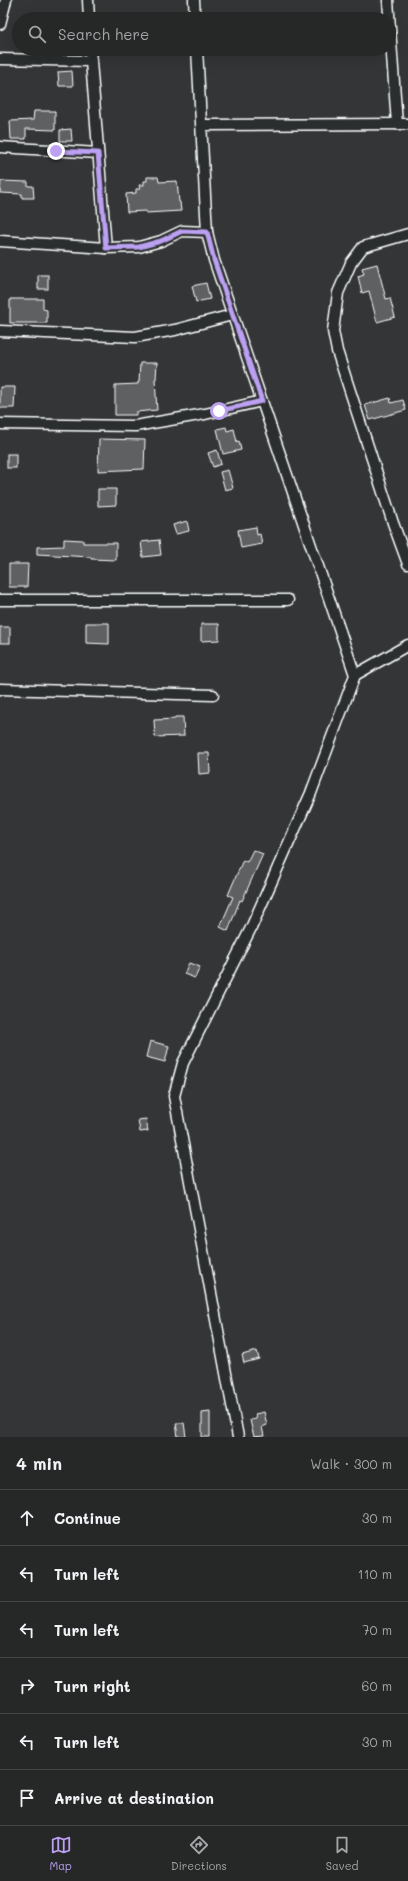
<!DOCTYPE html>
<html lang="en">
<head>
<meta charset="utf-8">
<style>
  :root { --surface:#262828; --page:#2e3030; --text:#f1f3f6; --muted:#a4a6a8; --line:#424445; --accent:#bca0f2 }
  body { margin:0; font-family:Mali,sans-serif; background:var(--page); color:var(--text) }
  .stop { position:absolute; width:12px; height:12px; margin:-9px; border:3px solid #bca0f2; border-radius:50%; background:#fff }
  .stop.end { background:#bca0f2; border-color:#fff; box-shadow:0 1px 4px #0008 }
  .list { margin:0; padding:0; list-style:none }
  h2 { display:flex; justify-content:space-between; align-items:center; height:52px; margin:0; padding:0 16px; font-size:17px }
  h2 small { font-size:13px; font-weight:400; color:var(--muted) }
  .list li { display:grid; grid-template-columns:26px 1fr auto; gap:12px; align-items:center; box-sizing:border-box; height:56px; padding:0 16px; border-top:1px solid var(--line) }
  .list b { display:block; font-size:15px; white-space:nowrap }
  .list em { font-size:13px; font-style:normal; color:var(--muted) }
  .icon { flex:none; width:22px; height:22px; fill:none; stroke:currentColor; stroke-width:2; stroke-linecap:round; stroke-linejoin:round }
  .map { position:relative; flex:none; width:408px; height:1437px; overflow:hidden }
  .search { position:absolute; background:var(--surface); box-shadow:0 4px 16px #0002; left:12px; right:12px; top:12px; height:44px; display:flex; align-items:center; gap:10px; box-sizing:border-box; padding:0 14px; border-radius:22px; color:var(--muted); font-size:15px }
  .sheet { height:388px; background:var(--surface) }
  nav { display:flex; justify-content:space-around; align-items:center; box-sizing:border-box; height:56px; border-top:1px solid var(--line); background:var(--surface); font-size:11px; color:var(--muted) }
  nav a { display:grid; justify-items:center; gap:2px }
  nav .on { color:var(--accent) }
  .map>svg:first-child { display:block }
  .building { fill:#5f6162; stroke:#fff }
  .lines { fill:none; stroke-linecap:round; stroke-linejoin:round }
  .minor-casing { stroke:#fff; stroke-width:13 }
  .minor { stroke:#2a2d2e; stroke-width:10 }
  .route { stroke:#bca0f2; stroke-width:5 }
</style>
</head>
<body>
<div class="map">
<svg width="408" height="1437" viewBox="0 0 408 1437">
  <rect width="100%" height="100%" fill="#333536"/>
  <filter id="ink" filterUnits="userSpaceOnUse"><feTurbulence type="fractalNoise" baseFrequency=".025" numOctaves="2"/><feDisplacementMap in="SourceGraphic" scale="8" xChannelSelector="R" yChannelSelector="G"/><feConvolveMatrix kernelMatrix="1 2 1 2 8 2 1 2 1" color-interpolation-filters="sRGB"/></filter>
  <g filter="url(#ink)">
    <g class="building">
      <path d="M72,71L73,86H59L58,72Z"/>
      <path d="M34,111H55V130L26,129V139H11L10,121L33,120Z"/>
      <path d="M71,129L72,141H60V130Z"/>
      <path d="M147,177H158L159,182L177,181L179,202H180L181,211L146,213V211L127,212L126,194L136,193V189H140L139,185H144V181H147Z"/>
      <path d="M1,181L28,182V186H33L34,198H22V194L0,193Z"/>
      <path d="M377,264L386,299L390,298L395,317L377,322L369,291L362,293L358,276L364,274L362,268Z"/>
      <rect x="38" y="275" width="10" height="14"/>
      <path d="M206,283L210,299L196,302L192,286Z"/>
      <path d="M10,299H43V309L47,310V323H10Z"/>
      <path d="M140,363H157L156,379H155L157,410L136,412V415H115V385L138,384V382H139Z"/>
      <path d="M0,387H15L14,408H0Z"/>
      <path d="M390,398L391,403L403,400L406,410L370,420L365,405Z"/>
      <path d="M226,427L227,431L234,429L237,442L239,441L241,450L223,454L217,429Z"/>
      <path d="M99,439L145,440L144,469L98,471Z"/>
      <path d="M217,450L221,464L213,467L208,453Z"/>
      <rect x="7" y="454" width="9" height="14"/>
      <path d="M228,470L233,488L225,490L220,472Z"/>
      <path d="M98,489H116V505L98,506Z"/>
      <path d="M187,521L189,531L176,534L173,525Z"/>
      <path d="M256,527L257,535L260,534L262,544L241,548L238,530Z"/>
      <path d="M64,539L83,540V543H116V560L91,559V557L37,554V547L64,546Z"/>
      <path d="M159,540L161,555L143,557L141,542Z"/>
      <path d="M9,564H28L27,587H9Z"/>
      <path d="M86,623H109V644L86,643Z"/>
      <path d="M201,624H219V640L201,641Z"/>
      <rect x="0" y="627" width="10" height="16"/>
      <path d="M175,717H183L184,736L155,737L154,720L175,719Z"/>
      <path d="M198,753H209L210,773L199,774Z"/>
      <path d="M253,850L263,854L242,901L240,900L228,931L220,927L233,897L228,895L243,860L247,862Z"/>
      <path d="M189,963L200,967L195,978L184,974Z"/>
      <path d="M150,1041L169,1046L165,1062L146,1057Z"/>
      <path d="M146,1119L148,1131L140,1132L138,1120Z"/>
      <path d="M257,1351L259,1359L244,1363L242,1355Z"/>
      <path d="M210,1412V1437H202V1413Z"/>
      <path d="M264,1412L267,1425L262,1427L264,1436L254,1437L250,1420L256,1419L255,1414Z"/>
      <path d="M176,1423H184L186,1437H178Z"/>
    </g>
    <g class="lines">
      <defs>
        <g id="minor">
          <path d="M88,0L89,19"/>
          <path d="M194,0L195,19"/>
          <path d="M388,0L397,124"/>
          <path d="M0,24L6,0"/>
          <path d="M90,49L106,248"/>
          <path d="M197,49L207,232L214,260L355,675L311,793L251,928L183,1063L174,1096L238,1437"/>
          <path d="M0,59L91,61"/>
          <path d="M203,125L408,124"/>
          <path d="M0,147L98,153"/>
          <path d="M408,234L363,247L351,263L338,293L333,331L337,351L393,523L408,564"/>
          <path d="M0,241L106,248L139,247L161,241L182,231L207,232"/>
          <path d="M0,331L135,337L175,330L232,315"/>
          <path d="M0,424L135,426L205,414L262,401"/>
          <path d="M0,600H288"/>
          <path d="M355,675L408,645"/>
          <path d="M0,689L213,695"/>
        </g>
      </defs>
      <use href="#minor" class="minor-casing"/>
      <use href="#minor" class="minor"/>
    </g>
  </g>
  <g class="lines" filter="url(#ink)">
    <path class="route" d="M56,151L98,153L106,248L139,247L161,241L182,231L207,232L214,260L262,401L219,411"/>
  </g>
</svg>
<div class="stop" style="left:219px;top:411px"></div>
<div class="stop end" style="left:56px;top:151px"></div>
<div class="search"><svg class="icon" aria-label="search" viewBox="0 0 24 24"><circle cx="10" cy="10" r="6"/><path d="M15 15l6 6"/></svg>Search here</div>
</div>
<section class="sheet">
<h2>4 min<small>Walk · 300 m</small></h2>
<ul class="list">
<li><svg class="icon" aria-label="ahead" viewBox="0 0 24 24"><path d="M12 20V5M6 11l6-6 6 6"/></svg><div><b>Continue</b></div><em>30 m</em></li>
<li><svg class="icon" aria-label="left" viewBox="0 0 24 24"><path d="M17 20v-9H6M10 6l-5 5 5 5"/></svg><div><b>Turn left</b></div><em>110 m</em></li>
<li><svg class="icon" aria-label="left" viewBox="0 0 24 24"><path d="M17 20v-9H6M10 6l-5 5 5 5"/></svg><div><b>Turn left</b></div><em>70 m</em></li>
<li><svg class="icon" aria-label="right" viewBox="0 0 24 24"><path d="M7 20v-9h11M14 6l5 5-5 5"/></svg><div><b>Turn right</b></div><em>60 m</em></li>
<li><svg class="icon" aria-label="left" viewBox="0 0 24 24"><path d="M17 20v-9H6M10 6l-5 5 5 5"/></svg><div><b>Turn left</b></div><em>30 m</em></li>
<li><svg class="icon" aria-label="arrive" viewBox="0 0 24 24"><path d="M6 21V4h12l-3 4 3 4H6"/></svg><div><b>Arrive at destination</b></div></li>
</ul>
</section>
<nav>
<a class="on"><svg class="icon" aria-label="map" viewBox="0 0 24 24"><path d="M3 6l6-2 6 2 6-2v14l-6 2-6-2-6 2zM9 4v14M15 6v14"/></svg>Map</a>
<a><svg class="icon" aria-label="directions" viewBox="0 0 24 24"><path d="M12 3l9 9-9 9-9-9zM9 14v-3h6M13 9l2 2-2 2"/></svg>Directions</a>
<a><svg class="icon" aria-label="saved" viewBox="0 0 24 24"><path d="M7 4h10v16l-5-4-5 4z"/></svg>Saved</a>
</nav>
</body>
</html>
